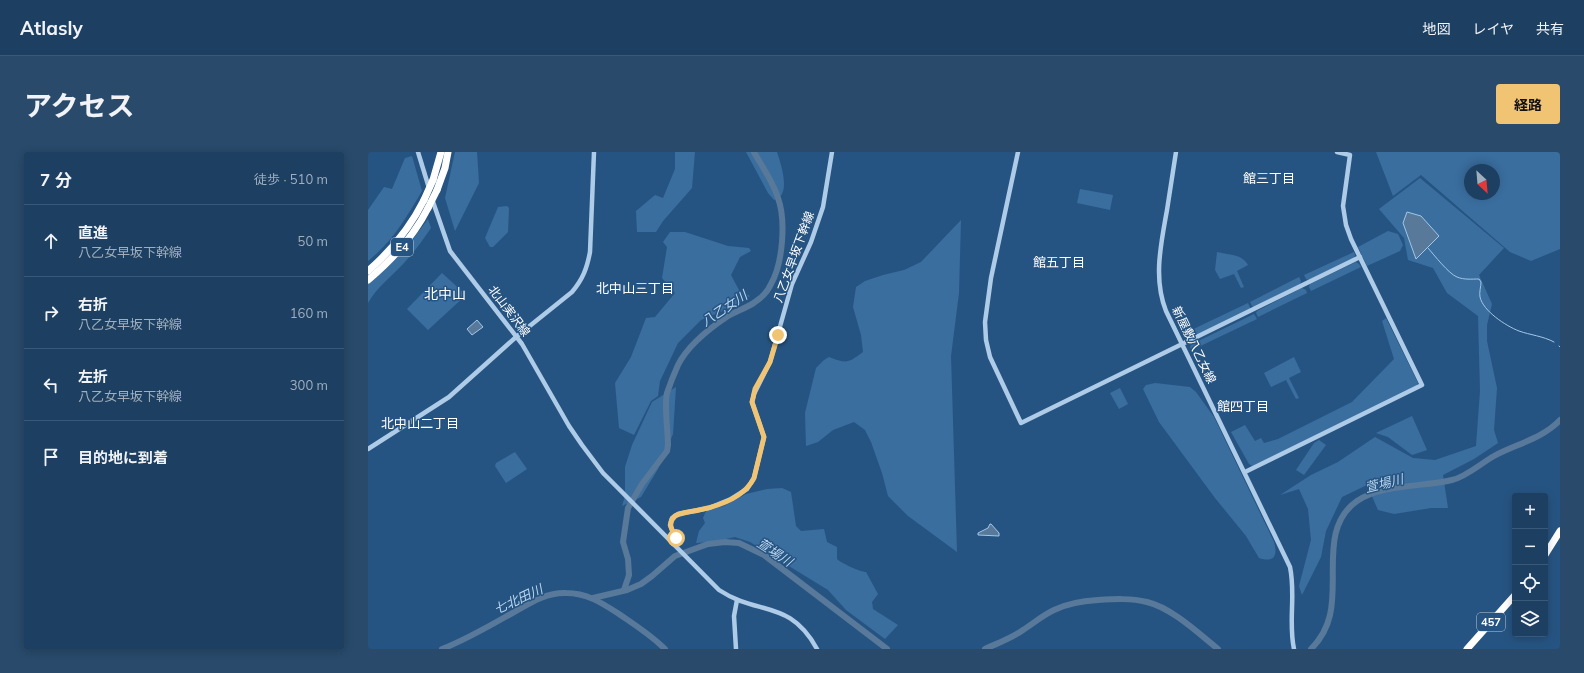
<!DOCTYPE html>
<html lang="ja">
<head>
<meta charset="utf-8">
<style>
  :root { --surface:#1c3f62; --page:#294a6b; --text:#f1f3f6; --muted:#a0afbe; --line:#3a5877; --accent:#f0c473 }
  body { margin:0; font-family:Mulish,"Noto Sans JP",sans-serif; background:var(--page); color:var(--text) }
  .controls { position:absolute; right:12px; bottom:12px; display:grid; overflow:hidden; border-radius:4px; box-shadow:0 2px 10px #0003 }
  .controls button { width:36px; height:36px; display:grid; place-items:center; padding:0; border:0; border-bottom:1px solid var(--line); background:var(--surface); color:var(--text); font:20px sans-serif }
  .compass { position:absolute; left:1096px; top:12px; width:36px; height:36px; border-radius:50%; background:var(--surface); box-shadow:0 2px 10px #0003; rotate:154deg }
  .stop { position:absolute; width:12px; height:12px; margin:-9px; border:3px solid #f0c473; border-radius:50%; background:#fff }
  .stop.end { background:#f0c473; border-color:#fff; box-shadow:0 1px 4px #0008 }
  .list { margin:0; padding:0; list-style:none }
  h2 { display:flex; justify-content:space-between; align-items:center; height:52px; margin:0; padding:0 16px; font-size:17px }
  h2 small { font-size:13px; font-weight:400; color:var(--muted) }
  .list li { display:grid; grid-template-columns:26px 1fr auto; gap:12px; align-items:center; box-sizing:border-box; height:72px; padding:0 16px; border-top:1px solid var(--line) }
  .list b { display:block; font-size:15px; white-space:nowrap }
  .list p { margin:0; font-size:13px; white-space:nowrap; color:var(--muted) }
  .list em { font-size:13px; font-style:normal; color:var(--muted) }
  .icon { flex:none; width:22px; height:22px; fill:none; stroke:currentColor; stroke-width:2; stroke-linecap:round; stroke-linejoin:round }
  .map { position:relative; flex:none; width:1192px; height:497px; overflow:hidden; border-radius:4px }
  header { display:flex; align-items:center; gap:24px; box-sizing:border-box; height:56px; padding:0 20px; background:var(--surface); border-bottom:1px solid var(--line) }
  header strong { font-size:19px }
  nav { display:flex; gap:22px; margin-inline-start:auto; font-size:14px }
  .intro { display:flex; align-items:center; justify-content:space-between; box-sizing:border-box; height:96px; padding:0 24px }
  h1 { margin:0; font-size:28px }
  .button { padding:10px 18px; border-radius:4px; background:var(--accent); color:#111; font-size:14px; font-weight:700 }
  main { display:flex; gap:24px; padding:0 24px }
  aside { flex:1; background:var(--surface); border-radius:4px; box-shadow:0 2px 10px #0003 }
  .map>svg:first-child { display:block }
  .green { fill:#3a6e9f; fill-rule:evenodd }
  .water { fill:#587999; stroke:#a2c7e7 }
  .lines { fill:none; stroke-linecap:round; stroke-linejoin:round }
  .stream { stroke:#a2c7e7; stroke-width:1 }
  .river { stroke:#587999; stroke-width:6 }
  .minor { stroke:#aecbe7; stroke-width:4.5 }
  .highway { stroke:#fff; stroke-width:7 }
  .highway-bridge { stroke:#fff; stroke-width:7 }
  .route { stroke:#f0c473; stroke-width:5 }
  .labels { text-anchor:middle; stroke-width:3; stroke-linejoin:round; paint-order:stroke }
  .shield { fill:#265482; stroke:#beccda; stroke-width:1 }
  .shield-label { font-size:11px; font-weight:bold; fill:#fff }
  .street-label { font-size:12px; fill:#fff; stroke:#265482 }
  .neighbourhood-label { font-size:13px; fill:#fff; stroke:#265482 }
  .water-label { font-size:13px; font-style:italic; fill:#b9d5ee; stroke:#265482 }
  .quarter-label { font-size:14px; fill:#fff; stroke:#265482 }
</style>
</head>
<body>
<header>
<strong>Atlasly</strong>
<nav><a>地図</a><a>レイヤ</a><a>共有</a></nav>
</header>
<div class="intro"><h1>アクセス</h1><a class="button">経路</a></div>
<main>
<aside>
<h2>7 分<small>徒歩 · 510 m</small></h2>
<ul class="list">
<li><svg class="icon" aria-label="ahead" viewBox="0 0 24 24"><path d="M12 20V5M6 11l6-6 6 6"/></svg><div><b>直進</b><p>八乙女早坂下幹線</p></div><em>50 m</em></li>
<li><svg class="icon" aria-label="right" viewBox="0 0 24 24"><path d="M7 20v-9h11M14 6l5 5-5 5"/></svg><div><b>右折</b><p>八乙女早坂下幹線</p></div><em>160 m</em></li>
<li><svg class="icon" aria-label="left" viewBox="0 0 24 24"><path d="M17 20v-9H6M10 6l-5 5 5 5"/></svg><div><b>左折</b><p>八乙女早坂下幹線</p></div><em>300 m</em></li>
<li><svg class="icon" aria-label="arrive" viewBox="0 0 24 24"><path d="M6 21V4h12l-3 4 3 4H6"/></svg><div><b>目的地に到着</b></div></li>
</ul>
</aside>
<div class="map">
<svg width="1192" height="497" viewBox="0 0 1192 497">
  <rect width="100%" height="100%" fill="#265482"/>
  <g class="green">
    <path d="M87,0H109L111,31L87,79L77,46Z"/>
    <path d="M307,0H327L324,36L295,69L288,80H269L268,59L287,43L295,46L307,17Z"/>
    <path d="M378,0H409C413,12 424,44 406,48L400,41Z"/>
    <path d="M1008,0H1192V97L1163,109L1142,100L1053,23L1025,44ZM1102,18H1126V42H1102Z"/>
    <path d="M44,4L54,39C38,66 25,89 0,109V58L16,35L24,37L37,6Z"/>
    <path d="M1052,26L1136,96L1111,123L1124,152L1119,173V189L1129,236L1126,278L1130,291L1106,307L1075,323L1080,356H1063L1026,362L1010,358L999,333L974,345L958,379L953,405L934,443L931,434L943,388L940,357L931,337L912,343L943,323L970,310L1007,285L1045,306L1067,308L1108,294L1112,239L1110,164L1079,141L1065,116L1040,108L1036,86L1011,57Z"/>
    <path d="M712,37L745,43L742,58L709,51Z"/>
    <path d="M139,54L141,56L140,80L125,95H122L117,86L130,55Z"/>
    <path d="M60,67L63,76C55,88 46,100 36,111C24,124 9,135 0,151V132L36,99Z"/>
    <path d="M593,68L591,141L583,204L589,400L540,364L520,344L514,321L503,290L497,278L486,270L465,278L450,290L438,294L437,261L448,216L456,208L461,205C479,212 480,211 495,200L493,183L485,155L488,135L497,129L515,123L536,118L553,110Z"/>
    <path d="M1020,79L1030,82L1035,93L1032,99L999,114L990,95Z"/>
    <path d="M302,80H317L360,94L381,96L383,99L372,105L363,123L371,138L382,144L364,155L333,168L310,191L292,229L290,244L283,249L266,283L251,276L247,231L263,205L278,166L287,165L307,141L294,126L299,95L295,90Z"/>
    <path d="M849,100C861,103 874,102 880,113L869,119L876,135L873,136L866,122L852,127L847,118Z"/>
    <path d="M986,100L987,103L986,106L941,128L938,127L936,123Z"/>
    <path d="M988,110L991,112L993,115L943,139L941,135L942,132Z"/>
    <path d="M74,121L98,143L60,178L39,157Z"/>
    <path d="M931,125L933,129L932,132L886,155L884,154L882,150Z"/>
    <path d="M934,136L938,138L939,141L890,165L888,161L889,159Z"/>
    <path d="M880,151L882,155V157L820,187L817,181Z"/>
    <path d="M886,162L889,167L824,198L822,195L824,192Z"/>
    <path d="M1018,166L1050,231L1048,235L887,313L884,314L881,312L863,280L877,273L887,289L893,286L896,291L910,287L984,250L1026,207L1014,169Z"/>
    <path d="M926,205L933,220L921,226L931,246L928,247L918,228L903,235L896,221Z"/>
    <path d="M787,231L822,235L828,240L846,265L906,390C910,404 906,411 891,406L878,384L847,346L791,270L775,237L778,233Z"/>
    <path d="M308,235L305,282L290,317L273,345L254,354L257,344V315L264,293L284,250Z"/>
    <path d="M752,236L760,252L751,257L742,241Z"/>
    <path d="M1044,264L1059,298L1044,303L1020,285L1008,281Z"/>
    <path d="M951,288L958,293L936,323L928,318L946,291Z"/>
    <path d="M147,300L159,317L138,331L127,314L128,311Z"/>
    <path d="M414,336L423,340L428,374L433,379L456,377L459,390L469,395V407C473,411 492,420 498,420L510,442L504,450L505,457L530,473L517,487L478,458L460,438L382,390L367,385L344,390L328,391L331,379L337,371L335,366L338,359L356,354L378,342L399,337Z"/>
  </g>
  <g class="water">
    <path d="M1039,60L1053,64L1071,84L1048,107L1035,71Z"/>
    <path d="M109,168L115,175L104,183L99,177Z"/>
    <path d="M622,372H623L631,381V384L610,383V381L620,376Z"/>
  </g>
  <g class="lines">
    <g class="stream">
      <path d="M1060,96C1066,103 1081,122 1089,125C1096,128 1104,127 1111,127L1113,130C1113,134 1111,141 1112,145C1115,159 1138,174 1151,179C1162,183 1175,184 1186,190"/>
      <path d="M1191,194L1192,195"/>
    </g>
    <g class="river">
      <path d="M256,438L261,423L260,407L255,390L260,356L274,332L299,299L300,293C300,279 296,254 299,241C302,232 306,222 310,213C320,193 342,176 360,164C368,159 379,156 387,150C393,146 400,139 403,132C415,111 418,68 410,46C405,29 394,15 386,0"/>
      <path d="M225,446L259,438L273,432L284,424L307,404L340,392L357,390L371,391L396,403L519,497"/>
      <path d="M74,497C97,488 118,476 139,464C158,454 176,440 198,441C219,441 234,451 251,462C267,473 283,483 297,497"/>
      <path d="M617,497C630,491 644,486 655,478C666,471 675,463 686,458C700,451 714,449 730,448C746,447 763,446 779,450C804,456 830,481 850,497"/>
      <path d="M943,497C952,488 959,476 962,463C971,426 952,375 989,349C1014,332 1055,335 1084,328C1098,325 1112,312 1126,304C1148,292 1174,287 1192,268"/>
    </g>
    <g class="minor">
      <path d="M50,0L61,36"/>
      <path d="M650,0L623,126L617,170L618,188L622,205L653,271L992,105"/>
      <path d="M808,0C805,19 802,39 799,58C793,92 785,126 798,159L922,415C928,443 920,470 926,497"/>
      <path d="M64,47L82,99L154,192L201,274L214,293L235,321L248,334L351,438C390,464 422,447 449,497"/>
      <path d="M0,297L81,245L148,185L204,140C215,127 219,116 222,100L226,0"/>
      <path d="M877,320L1054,233L983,87L978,73L975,54L982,3L969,0"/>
      <path d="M305,392L308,387L302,373L304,366L310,362L341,356L363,347L379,337L386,326L396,285L384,250L386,242L402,210L424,132L443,90L455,55L464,0"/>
      <path d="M368,497L366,464L369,448"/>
    </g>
    <g class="highway">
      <path d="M65,28L73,0"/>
      <path d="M69,38L77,16L80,0"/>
      <path d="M0,119C24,98 42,76 56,48"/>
      <path d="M0,128C25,107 46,84 60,56"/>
      <path d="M1177,403L1192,379"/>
      <path d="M1099,497L1147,443"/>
    </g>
    <g class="highway-bridge">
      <path d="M56,48L65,28"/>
      <path d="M60,56L69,38"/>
    </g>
  </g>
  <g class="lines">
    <path class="route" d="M308,386C304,378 299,371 307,364C314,360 323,360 331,358C351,354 376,346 386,326L396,285L384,250L385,246L387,237L402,210L410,183"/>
  </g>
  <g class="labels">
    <g class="shield">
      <rect x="23" y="86" width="22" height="18" rx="3"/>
      <rect x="1109" y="461" width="28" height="18" rx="3"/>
    </g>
    <g class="shield-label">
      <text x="34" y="99">E4</text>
      <text x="1123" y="474">457</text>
    </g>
    <g class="street-label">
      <text transform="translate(426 105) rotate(-70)" y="4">八乙女早坂下幹線</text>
      <text transform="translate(141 159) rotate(53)" y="4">北山実沢線</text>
      <text transform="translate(826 193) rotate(64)" y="4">新屋敷八乙女線</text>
    </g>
    <g class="neighbourhood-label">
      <text x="901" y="31">館三丁目</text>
      <text x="691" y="115">館五丁目</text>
      <text x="267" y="141">北中山三丁目</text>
      <text x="875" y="259">館四丁目</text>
      <text x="52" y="276">北中山二丁目</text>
    </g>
    <g class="water-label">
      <text transform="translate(356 156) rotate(-34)" y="5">八乙女川</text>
      <text transform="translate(1016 331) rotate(-14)" y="5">萱場川</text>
      <text transform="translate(407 400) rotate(33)" y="5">萱場川</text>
      <text transform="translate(150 447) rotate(-25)" y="5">七北田川</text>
    </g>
    <g class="quarter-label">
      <text x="77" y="147">北中山</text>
    </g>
  </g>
</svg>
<div class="controls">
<button>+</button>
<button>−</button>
<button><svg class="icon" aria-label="locate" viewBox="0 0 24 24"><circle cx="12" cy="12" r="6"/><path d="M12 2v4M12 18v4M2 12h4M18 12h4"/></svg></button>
<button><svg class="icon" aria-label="layers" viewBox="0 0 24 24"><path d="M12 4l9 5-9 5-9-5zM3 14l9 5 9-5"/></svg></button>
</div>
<svg class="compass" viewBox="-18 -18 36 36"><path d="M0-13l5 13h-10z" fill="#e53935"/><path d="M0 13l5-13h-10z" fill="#a0afbe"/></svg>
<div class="stop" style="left:308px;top:386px"></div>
<div class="stop end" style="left:410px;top:183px"></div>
</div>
</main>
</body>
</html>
